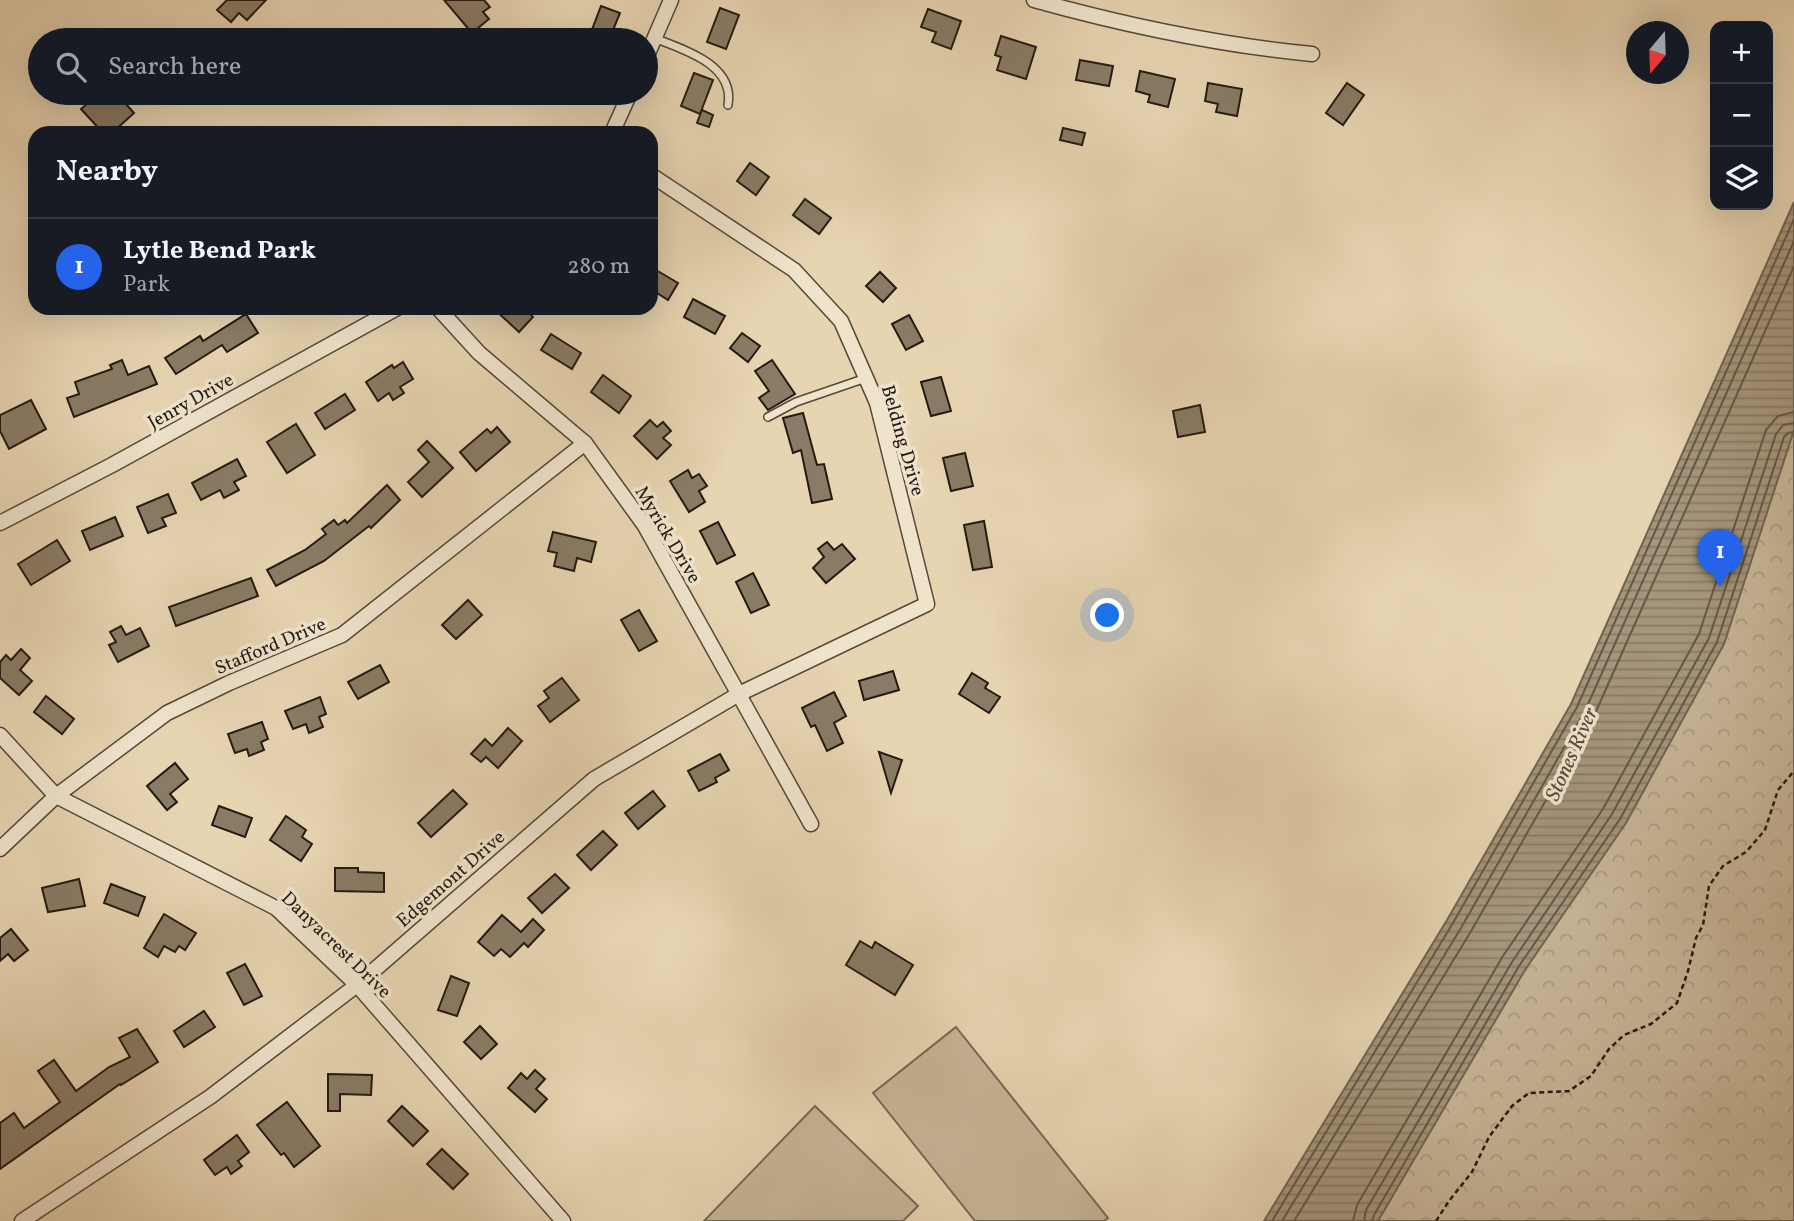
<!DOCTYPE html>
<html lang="en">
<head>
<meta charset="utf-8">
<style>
  :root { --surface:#171b24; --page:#242831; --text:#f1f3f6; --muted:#9ea1a6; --line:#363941; --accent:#2563eb }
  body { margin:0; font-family:Vollkorn,serif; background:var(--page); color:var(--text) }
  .controls { position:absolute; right:21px; top:21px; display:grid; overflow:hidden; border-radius:14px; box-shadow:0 7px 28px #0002 }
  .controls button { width:63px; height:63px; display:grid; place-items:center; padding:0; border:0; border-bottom:2px solid var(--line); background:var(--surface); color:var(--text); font:35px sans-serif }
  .compass { position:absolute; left:1626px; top:21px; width:63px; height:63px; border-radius:50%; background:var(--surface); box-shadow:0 7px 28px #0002; rotate:199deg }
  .you { position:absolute; left:1108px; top:616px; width:24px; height:24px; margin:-18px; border:5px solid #fff; border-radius:50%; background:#1a73e8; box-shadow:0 0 0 10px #1a73e833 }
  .badge { display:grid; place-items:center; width:46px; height:46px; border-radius:50%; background:var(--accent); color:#fff; font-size:23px; font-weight:700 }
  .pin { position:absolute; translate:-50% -58px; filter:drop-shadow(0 2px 4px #0008) }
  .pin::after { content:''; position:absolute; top:37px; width:24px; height:21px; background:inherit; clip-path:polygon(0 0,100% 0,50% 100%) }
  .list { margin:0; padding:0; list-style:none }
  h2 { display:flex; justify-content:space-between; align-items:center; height:91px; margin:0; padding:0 28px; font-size:30px }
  h2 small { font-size:23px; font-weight:400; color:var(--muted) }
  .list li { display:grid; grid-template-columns:46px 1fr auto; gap:21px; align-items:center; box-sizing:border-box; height:98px; padding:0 28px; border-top:2px solid var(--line) }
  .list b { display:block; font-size:26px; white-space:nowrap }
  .list p { margin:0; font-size:23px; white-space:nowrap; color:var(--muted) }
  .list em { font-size:23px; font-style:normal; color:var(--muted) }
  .icon { flex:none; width:38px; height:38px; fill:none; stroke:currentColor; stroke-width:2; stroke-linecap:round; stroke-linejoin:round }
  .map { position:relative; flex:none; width:1794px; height:1221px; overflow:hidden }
  .search { position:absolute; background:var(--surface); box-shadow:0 7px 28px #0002; left:28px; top:28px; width:630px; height:77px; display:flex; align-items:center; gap:18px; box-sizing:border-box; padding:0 24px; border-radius:38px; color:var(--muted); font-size:26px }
  .panel { position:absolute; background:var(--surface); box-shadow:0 7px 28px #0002; left:28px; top:126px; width:630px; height:189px; border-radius:21px }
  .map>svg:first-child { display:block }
  .grass { fill:#c6b496; stroke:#756754; stroke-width:2 }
  .forest { fill:url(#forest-crowns); stroke:#756754; stroke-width:2 }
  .water { fill:url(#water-rules); stroke:#716451; stroke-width:2 }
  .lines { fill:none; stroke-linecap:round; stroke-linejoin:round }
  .shore { stroke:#645846; stroke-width:2 }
  .building { fill:#897b65; stroke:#241a12; stroke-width:2 }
  .service-casing { stroke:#55483a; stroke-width:10 }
  .minor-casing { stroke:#55483a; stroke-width:17 }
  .path { stroke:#241a12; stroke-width:2.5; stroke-dasharray:5 3.5; stroke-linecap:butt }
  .service { stroke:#efe3cc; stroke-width:7 }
  .minor { stroke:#efe3cc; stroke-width:14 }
  .labels { text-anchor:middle; stroke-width:7; stroke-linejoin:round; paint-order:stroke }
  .street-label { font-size:19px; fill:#241a12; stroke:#efe3cc }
  .water-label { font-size:21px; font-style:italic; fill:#584b3c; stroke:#efe3cc }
</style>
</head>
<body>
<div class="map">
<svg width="1794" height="1221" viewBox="0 0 1794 1221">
  <defs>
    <pattern id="forest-crowns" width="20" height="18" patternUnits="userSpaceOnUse" patternTransform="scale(1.75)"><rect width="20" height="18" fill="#c6b496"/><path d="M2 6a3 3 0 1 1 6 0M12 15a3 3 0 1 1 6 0" fill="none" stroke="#aa9a80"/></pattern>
    <pattern id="water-rules" width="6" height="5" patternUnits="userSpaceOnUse" patternTransform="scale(1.75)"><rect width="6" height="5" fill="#a5957b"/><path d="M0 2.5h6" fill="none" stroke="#867963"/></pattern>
  </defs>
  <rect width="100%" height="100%" fill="#e7d4b1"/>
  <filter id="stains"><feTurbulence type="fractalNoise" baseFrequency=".00286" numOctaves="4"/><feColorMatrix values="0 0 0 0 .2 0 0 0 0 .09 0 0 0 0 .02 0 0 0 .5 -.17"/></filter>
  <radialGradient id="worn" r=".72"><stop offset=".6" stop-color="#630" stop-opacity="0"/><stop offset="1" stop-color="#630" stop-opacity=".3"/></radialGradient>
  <g class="grass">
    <path d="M956,1027L1108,1218L1104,1221H975L873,1093Z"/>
    <path d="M815,1106L918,1206L903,1221H704Z"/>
  </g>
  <path class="forest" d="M1794,266V1221H1309Z"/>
  <path class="water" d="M1794,202V430L1724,644L1626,823L1525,970L1378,1221H1264L1447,920L1571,704Z"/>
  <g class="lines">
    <g class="shore">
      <path d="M1272,1221L1453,923L1577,707L1794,219"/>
      <path d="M1282,1221L1461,928L1585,711L1794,241"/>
      <path d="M1294,1221L1470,933L1594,716L1794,266"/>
      <path d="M1353,1221L1357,1205L1503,956L1603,809L1699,634L1766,430L1778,416L1794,412"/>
      <path d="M1364,1221L1366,1210L1512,962L1612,814L1709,638L1776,434L1783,425L1794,423"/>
      <path d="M1372,1221L1374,1215L1519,966L1620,819L1717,642L1784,437L1788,433L1794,432"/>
    </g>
  </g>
  <g class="building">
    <path d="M227,0H266L247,20L239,13L231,22L217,10Z"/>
    <path d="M444,0H484L490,7L483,12L489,19L472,33Z"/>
    <path d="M601,6L620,13L609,40H588Z"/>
    <path d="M720,8L739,15L726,49L707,42Z"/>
    <path d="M928,9L961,21L951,49L932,42L936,32L921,27Z"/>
    <path d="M1001,36L1036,47L1026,79L997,70L1001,57L995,55Z"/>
    <path d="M1080,60L1113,66L1109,86L1076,80Z"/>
    <path d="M1140,71L1175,79L1168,107L1148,102L1150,95L1136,91Z"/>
    <path d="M694,73L713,80L700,114L681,106Z"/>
    <path d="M1208,83L1242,89L1237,116L1216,112L1218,104L1205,101Z"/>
    <path d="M1347,83L1364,95L1343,125L1326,113Z"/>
    <path d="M100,93H116L134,113L112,133H103L81,109Z"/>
    <path d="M702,110L713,115L709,127L697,123Z"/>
    <path d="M1063,128L1085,133L1082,145L1060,140Z"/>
    <path d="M750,163L769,177L756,195L737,181Z"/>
    <path d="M805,199L831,218L819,234L793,215Z"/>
    <path d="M651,267L678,283L668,300L651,289Z"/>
    <path d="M880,272L896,288L883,302L866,286Z"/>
    <path d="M693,299L725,316L715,334L684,317Z"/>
    <path d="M493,308H537L531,315L533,317L519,332Z"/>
    <path d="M246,314L258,333L227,352L222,345L176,374L165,358L200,336L203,341Z"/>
    <path d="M909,315L923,341L906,350L892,324Z"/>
    <path d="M742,333L760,346L748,362L730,348Z"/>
    <path d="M551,334L581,353L572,369L541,350Z"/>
    <path d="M122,360L128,375L149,366L157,384L74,417L67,398L79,394L75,382L112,369L110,365Z"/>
    <path d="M772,360L795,394L768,410L759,398L769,391L755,371Z"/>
    <path d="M403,362L413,379L400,387L404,393L393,400L389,393L378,401L366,382L392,365L394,368Z"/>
    <path d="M603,375L631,396L619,413L591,392Z"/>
    <path d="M941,377L951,411L931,416L921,382Z"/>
    <path d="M345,394L355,410L325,429L315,413Z"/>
    <path d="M31,400L46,429L9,449L0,431V415Z"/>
    <path d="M1200,405L1205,432L1178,437L1173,411Z"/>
    <path d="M803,413L817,465L824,464L832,499L812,503L801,450L793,453L783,418Z"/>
    <path d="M650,420L657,427L663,422L671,431L663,438L671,445L657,459L634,436Z"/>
    <path d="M296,424L315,455L287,473L267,442Z"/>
    <path d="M497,427L510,442L476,471L460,452L487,429L491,433Z"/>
    <path d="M427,441L453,468L422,497L408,482L429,462L418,450Z"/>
    <path d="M965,453L973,486L951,491L943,458Z"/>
    <path d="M237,459L246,476L234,482L239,490L224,498L220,490L201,500L192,483Z"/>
    <path d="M688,470L692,478L699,474L707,486L699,491L705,502L689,512L670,481Z"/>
    <path d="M387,485L400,500L371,528L369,526L324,561L276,586L267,570L305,550L326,534L322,529L334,520L338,525L345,520L347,523Z"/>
    <path d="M168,494L176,513L162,518L166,526L148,533L137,507Z"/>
    <path d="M115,517L123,536L90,550L82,531Z"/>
    <path d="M984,521L992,567L973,570L964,525Z"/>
    <path d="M718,522L735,555L717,564L700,531Z"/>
    <path d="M553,532L596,542L591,562L577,558L574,571L554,566L557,553L548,551Z"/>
    <path d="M57,540L70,561L31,585L18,564Z"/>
    <path d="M827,542L834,550L842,544L855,559L826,583L813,568L824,557L818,549Z"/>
    <path d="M753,573L769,605L751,613L736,582Z"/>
    <path d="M251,578L258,596L176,626L169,607Z"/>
    <path d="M468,600L482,615L456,639L442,625Z"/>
    <path d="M639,610L657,641L639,651L621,620Z"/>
    <path d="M121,626L126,635L140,628L149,646L118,662L109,645L116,642L110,632Z"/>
    <path d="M21,649L30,658L20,670L32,681L19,695L0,678V662L6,655L11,660Z"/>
    <path d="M380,665L389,682L358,699L348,682Z"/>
    <path d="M893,671L899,690L864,700L859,681Z"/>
    <path d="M972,673L988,683L985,688L1000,697L989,713L959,694Z"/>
    <path d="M562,678L579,700L550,722L538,706L549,698L544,691Z"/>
    <path d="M834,692L846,716L834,723L843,743L827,751L815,725L811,727L802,708Z"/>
    <path d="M46,696L74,719L62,734L34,712Z"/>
    <path d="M320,697L326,714L319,717L323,727L309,733L306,724L293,729L285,711Z"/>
    <path d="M262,722L268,739L261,742L264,750L249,756L247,749L235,753L228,734Z"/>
    <path d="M508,728L522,741L498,768L486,757L481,762L471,754L485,739L492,746Z"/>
    <path d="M879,752L902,760L891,793Z"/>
    <path d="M720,754L729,770L715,778L717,782L699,791L688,771Z"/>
    <path d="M175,763L188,779L170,794L177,802L167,810L147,786Z"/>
    <path d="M453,790L467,804L431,837L418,823Z"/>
    <path d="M653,791L665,806L638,829L625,813Z"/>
    <path d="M219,806L252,818L245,837L212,825Z"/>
    <path d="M286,816L306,830L302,837L312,844L301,861L270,840Z"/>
    <path d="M603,831L617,845L591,870L577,855Z"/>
    <path d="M335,868H358V872L384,873V892L335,891Z"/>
    <path d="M555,874L569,888L542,913L528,898Z"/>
    <path d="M79,879L85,906L48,912L42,888Z"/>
    <path d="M111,884L145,897L138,916L104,903Z"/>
    <path d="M164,914L196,933L185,950L179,946L175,952L164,946L158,957L144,948Z"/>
    <path d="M502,915L521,932L533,919L544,930L528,947L524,943L510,957L501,949L494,956L478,942Z"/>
    <path d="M11,929L28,950L14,961L8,954L0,961V938Z"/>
    <path d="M860,941L872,948L875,942L913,965L895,995L846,965Z"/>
    <path d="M245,964L262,996L244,1005L227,973Z"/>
    <path d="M451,976L469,983L457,1016L438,1010Z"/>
    <path d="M204,1011L215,1027L184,1047L174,1031Z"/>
    <path d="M480,1026L497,1044L481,1059L464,1042Z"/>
    <path d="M137,1029L158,1062L121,1085L120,1084L0,1169V1123L14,1113L24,1128L60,1102L38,1071L54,1060L76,1091L109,1067L130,1057L119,1038Z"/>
    <path d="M535,1070L545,1079L536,1089L547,1099L535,1112L508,1088L521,1073L527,1079Z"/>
    <path d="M328,1074L372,1075L371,1095L340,1094V1111H328Z"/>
    <path d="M287,1102L320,1146L294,1167L284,1153L281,1155L257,1125Z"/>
    <path d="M402,1106L428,1131L413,1146L388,1121Z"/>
    <path d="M237,1135L249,1152L238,1161L242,1166L231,1174L227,1167L215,1175L204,1160Z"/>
    <path d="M442,1149L468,1174L453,1189L427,1164Z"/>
  </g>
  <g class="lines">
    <defs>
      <g id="service">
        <path d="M654,38C685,50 735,65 728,105"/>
        <path d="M768,417L796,402L866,378"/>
      </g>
      <g id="minor">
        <path d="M1034,0C1124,25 1219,45 1312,54"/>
        <path d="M646,58L671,0"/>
        <path d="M612,133L630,93"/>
        <path d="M438,308L479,353L585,443L645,526L811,824"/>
        <path d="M0,523L112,465L397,308"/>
        <path d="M0,735L56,796L276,908L357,985L563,1221"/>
        <path d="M0,849L56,796L167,713L229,683L342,635L585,443"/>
        <path d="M22,1221L210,1097L357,985L594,779L739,694L927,604L877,403L841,321L794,270L651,175"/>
      </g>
    </defs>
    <use href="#service" class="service-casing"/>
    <use href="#minor" class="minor-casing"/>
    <path class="path" d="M1436,1221L1449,1201L1472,1172L1489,1137L1512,1106L1529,1093L1569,1091L1591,1076L1609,1049L1624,1035L1651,1024L1677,1003L1688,971L1696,938L1703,925L1709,886L1723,866L1746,852L1765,830L1778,790L1794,771"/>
    <use href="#service" class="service"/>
    <use href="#minor" class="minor"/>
  </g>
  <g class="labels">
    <g class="street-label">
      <text transform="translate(190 400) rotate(-29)" y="7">Jenry Drive</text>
      <text transform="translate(904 440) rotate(74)" y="7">Belding Drive</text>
      <text transform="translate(669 534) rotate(59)" y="7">Myrick Drive</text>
      <text transform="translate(270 645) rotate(-23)" y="7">Stafford Drive</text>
      <text transform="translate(450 878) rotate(-41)" y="7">Edgemont Drive</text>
      <text transform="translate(337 944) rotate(44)" y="7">Danyacrest Drive</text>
    </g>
    <g class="water-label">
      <text transform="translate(1571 754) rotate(-66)" y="7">Stones River</text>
    </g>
  </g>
  <rect width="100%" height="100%" filter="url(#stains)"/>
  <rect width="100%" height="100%" fill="url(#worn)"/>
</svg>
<div class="controls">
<button>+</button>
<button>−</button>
<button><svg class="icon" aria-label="layers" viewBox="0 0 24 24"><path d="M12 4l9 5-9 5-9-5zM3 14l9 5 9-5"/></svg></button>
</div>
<svg class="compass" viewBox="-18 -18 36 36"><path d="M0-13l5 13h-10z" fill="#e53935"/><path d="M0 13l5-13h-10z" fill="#9ea1a6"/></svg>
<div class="you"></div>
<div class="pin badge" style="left:1720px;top:587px">1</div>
<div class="search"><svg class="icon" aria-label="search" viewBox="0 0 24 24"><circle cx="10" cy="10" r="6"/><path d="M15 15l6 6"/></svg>Search here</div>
<section class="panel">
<h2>Nearby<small></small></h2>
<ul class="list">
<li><span class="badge">1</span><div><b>Lytle Bend Park</b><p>Park</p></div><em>280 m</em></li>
</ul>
</section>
</div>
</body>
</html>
